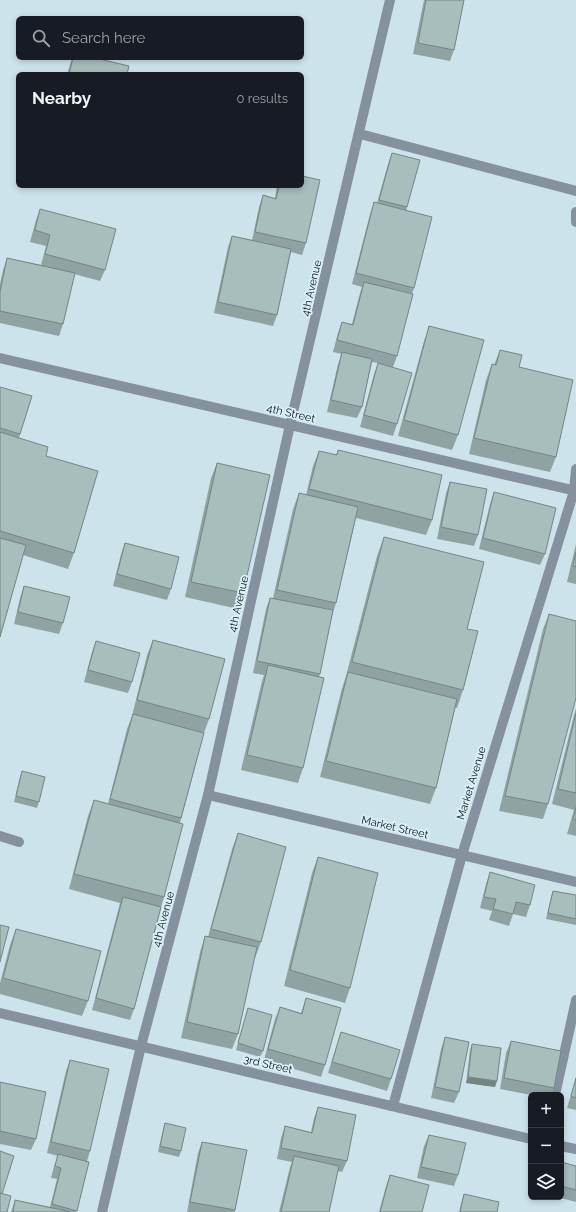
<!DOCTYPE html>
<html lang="en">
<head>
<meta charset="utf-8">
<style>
  :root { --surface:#171b24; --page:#242831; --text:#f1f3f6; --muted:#9ea1a6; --line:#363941 }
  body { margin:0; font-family:Raleway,sans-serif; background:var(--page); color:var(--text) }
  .controls { position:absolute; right:12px; bottom:12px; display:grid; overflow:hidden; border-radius:6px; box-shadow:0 2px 6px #0003 }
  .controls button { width:36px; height:36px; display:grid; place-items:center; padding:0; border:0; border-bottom:1px solid var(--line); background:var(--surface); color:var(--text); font:20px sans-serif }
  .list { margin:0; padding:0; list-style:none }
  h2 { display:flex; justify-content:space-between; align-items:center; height:52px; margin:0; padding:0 16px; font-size:17px }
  h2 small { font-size:13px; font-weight:400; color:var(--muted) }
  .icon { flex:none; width:22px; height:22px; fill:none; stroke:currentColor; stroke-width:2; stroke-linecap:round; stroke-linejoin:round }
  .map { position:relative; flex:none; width:576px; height:1212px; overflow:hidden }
  .search { position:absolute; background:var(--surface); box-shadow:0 2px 6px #0003; left:16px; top:16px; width:288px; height:44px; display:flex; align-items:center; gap:10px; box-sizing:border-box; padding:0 14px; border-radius:6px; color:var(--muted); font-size:15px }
  .panel { position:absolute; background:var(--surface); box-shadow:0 2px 6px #0003; left:16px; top:72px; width:288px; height:116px; border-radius:6px }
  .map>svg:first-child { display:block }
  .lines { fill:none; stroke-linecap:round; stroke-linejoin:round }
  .lane { stroke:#8691a0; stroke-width:10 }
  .street { stroke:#8691a0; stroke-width:10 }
  .wall { fill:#90a3a2 }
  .shaded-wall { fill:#758584 }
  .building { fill:#a7bebc; stroke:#758584 }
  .labels { text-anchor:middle; stroke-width:3.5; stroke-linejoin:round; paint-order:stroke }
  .street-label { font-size:11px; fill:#0f171a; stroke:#daf0f9 }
</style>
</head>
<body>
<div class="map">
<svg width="576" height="1212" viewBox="0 0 576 1212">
  <rect width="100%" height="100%" fill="#cde3eb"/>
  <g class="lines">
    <g class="lane">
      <path d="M360,134L576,191"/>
      <path d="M0,836L19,842"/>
      <path d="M555,1095L576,1000"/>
    </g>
    <g class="street">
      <path d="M576,212V222"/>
      <path d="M0,358L576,491"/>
      <path d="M208,795L576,882"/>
      <path d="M0,1013L531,1139"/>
      <path d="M393,1106L462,855L574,491L576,469"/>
      <path d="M561,1146L576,1149"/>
      <path d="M102,1212L141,1046L208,795L290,425L390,0"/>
    </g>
  </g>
  <g class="wall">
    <path d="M424,0H464L454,50L450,61L413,54Z"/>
    <path d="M72,58H95L127,74H67Z"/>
    <path d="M392,153L407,207L406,211L414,288L412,294L397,356L393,367L397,424L393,436L360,427L374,374L378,363L372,362L362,407L357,418L327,412L338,364L342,354L333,352L338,333L342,322L352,324L360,293L362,287L352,284L370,214L374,202L377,203L388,164Z"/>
    <path d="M277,186H302L306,243L302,255L291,252L277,315L273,326L214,313L228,247L232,236L252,240L259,207L263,195L275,198Z"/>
    <path d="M40,209L105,270L100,281L74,274L63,324L59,336L0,323V284L3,270L7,258L41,265L46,246L30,242L36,220Z"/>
    <path d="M429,326L458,435L452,450L398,436L424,341Z"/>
    <path d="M500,350L519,367L556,457L550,472L469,454L486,380L492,364L494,365Z"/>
    <path d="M0,387L20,434L19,438L46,456L74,553L68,569L23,555L0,637Z"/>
    <path d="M338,450L432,520L426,535L356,518L336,603L332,616L319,677L303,768L298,783L241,770L262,681L264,675L253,673L266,609L270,598H273L293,509L299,493L306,495L313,466L319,451L336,455Z"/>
    <path d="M217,463L243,593L238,609L185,597L211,478Z"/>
    <path d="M450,482L478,535L474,546L437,539L446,493Z"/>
    <path d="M494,492L545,554L540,565L479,549L490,504Z"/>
    <path d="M384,537L467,629L463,690L457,708H455L436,788L430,804L320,777L342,688L346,676L377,556Z"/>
    <path d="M125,543L171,589L167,600L113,586L121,554Z"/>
    <path d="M576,544V584L567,582Z"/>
    <path d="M24,586L63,623L59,634L14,624L20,598Z"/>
    <path d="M549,614L548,804L543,819L499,811L543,629Z"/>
    <path d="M153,640L209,719L204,733L180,823L164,897L161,907L134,1009L130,1020L92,1010L120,903L69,889L88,816L94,800L108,804L127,729L132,716L147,655Z"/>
    <path d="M96,641L132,682L128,693L84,682L92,652Z"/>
    <path d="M576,708V836L567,834L574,810L552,804L574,715Z"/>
    <path d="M22,771L39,802L37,808L14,802L20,777Z"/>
    <path d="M238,833L261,942L255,958H254L238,1034L232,1049L181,1038L200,952L205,936L208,937L232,849Z"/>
    <path d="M318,857L350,988L345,1003L284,986L312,873Z"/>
    <path d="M490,872L530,905L526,917L513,914L509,926L489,920L492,911L480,908L486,884Z"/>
    <path d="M553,891L576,895V925L546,919L551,897Z"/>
    <path d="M16,929L88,1001L82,1016L0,994V983L10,945Z"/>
    <path d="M306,998L325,1065L321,1077L264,1060L275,1019L280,1007L301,1013Z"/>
    <path d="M248,1008L263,1051L260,1057L236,1050Z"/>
    <path d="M341,1032L391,1079L387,1091L328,1073Z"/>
    <path d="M445,1037L459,1092L454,1103L431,1098L441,1049Z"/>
    <path d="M511,1041L554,1088L551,1095H531L500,1089L506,1053Z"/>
    <path d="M472,1044L495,1087L466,1083L470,1050Z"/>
    <path d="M70,1060L90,1151L87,1161L89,1162L76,1212H11L15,1200L50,1207L57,1179L51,1178L54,1166L58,1156L47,1153L66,1071Z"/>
    <path d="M576,1077V1110L567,1108Z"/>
    <path d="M0,1082L36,1139L31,1150L0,1144Z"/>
    <path d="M318,1107L347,1161L342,1172L338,1171L329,1212H279L290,1167L292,1162L277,1159L281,1138L285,1126L311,1132L314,1118Z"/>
    <path d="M165,1123L181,1151L179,1157L158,1152L163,1130Z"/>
    <path d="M429,1135L458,1175L454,1186L417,1178L424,1146Z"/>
    <path d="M202,1142L235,1210V1212H187L198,1153Z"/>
    <path d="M561,1162L576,1166V1202L557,1197H561Z"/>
    <path d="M390,1175L422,1212H379L386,1186Z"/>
    <path d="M464,1194L497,1212H459L462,1200Z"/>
  </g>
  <path class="shaded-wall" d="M468,1077L497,1081L495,1087L466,1083Z"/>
  <g class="building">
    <path d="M426,0H464L454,50L418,43Z"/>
    <path d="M73,58H95L129,66L127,74H69Z"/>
    <path d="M392,153L420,160L407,207L379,200Z"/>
    <path d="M302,176L320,180L306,243L255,232L263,195L276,199L279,186H302Z"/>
    <path d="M374,202L432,217L414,288L356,273Z"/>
    <path d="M40,209L116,229L105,270L45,254L50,235L35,230Z"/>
    <path d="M232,236L291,249L277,315L218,302Z"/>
    <path d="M7,258L75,273L63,324L0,311V292Z"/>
    <path d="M364,282L413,294L397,356L337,340L342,322L353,325Z"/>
    <path d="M429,326L484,340L458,435L404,420Z"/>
    <path d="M500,350L522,355L519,367L573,380L556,457L474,438L492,364L496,365Z"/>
    <path d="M342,352L372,359L362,407L331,400Z"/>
    <path d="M378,363L412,373L397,424L364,415Z"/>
    <path d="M0,387L32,396L20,434L0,428Z"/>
    <path d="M0,432L48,447L46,456L98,471L74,553L0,531Z"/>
    <path d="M338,450L442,475L432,520L309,489L319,451L337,455Z"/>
    <path d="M217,463L270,475L243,593L191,582Z"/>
    <path d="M450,482L487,489L478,535L441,527Z"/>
    <path d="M494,492L556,508L545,554L483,538Z"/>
    <path d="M299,493L358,507L336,603L277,590Z"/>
    <path d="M384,537L484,562L467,629L478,631L463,690L352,662Z"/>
    <path d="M0,538L26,545L0,637Z"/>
    <path d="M125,543L179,557L171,589L117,574Z"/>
    <path d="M576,552V567L573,566Z"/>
    <path d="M24,586L70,597L63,623L18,612Z"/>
    <path d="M270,598L333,610L320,674L257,661Z"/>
    <path d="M549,614L576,621V698L548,804L505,796Z"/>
    <path d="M153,640L225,659L209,719L137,700Z"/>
    <path d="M96,641L140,653L132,682L88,670Z"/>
    <path d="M268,665L324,678L303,768L247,755Z"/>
    <path d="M348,672L457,699L436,788L326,761Z"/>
    <path d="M576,713V793L558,789Z"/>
    <path d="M133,714L204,733L181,818L110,799Z"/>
    <path d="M22,771L45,777L39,802L16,796Z"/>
    <path d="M94,800L183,824L164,897L74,874Z"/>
    <path d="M576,807V820L573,819Z"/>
    <path d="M238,833L286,847L261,942L211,929Z"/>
    <path d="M318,857L378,873L350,988L290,970Z"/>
    <path d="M490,872L535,885L530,905L516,902L513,914L493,909L496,899L484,897Z"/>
    <path d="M553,891L576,895V919L548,913Z"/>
    <path d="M123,897L161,907L134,1009L96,998Z"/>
    <path d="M0,925L9,927L0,962Z"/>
    <path d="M16,929L101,951L88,1001L3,978Z"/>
    <path d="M205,936L257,947L238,1034L187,1022Z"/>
    <path d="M306,998L341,1008L325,1065L268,1049L280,1007L302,1014Z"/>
    <path d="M248,1008L272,1015L263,1051L238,1043Z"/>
    <path d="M341,1032L400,1050L391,1079L332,1062Z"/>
    <path d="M445,1037L469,1042L459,1092L435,1087Z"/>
    <path d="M511,1041L561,1051L554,1088L504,1078Z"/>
    <path d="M472,1044L501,1048L497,1081L468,1077Z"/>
    <path d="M70,1060L109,1069L90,1151L51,1142Z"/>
    <path d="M576,1078V1098L571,1096Z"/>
    <path d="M0,1082L46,1092L36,1139L0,1131Z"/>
    <path d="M318,1107L356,1115L347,1161L281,1148L285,1126L312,1133Z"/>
    <path d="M165,1123L186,1128L181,1151L160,1146Z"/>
    <path d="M429,1135L466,1143L458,1175L421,1167Z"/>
    <path d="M202,1142L247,1150L235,1210L190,1202Z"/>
    <path d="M0,1151L14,1156L2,1194L0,1193Z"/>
    <path d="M58,1154L89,1162L77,1211L52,1204L61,1168L55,1166Z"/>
    <path d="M294,1156L339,1166L329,1212H281Z"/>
    <path d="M561,1162L576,1166V1190L561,1186L562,1178H561Z"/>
    <path d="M390,1175L429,1185L422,1212H380Z"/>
    <path d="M0,1193L11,1196L7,1212H0Z"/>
    <path d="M464,1194L499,1202L497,1212H460Z"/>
    <path d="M15,1200L71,1212H13Z"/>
  </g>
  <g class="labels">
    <g class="street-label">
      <text transform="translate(311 288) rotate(-77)" y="4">4th Avenue</text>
      <text transform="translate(291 413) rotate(13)" y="4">4th Street</text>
      <text transform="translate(238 604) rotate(-77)" y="4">4th Avenue</text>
      <text transform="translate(471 783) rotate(-73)" y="4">Market Avenue</text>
      <text transform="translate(395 827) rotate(13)" y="4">Market Street</text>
      <text transform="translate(163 919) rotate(-75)" y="4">4th Avenue</text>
      <text transform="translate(268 1064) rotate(13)" y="4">3rd Street</text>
    </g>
  </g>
</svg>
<div class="controls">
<button>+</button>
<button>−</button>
<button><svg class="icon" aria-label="layers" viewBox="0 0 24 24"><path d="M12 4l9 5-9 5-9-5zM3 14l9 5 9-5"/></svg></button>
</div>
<div class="search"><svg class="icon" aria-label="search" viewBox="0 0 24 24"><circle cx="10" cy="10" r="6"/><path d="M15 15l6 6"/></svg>Search here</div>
<section class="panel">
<h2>Nearby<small>0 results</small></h2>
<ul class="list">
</ul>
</section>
</div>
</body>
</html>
